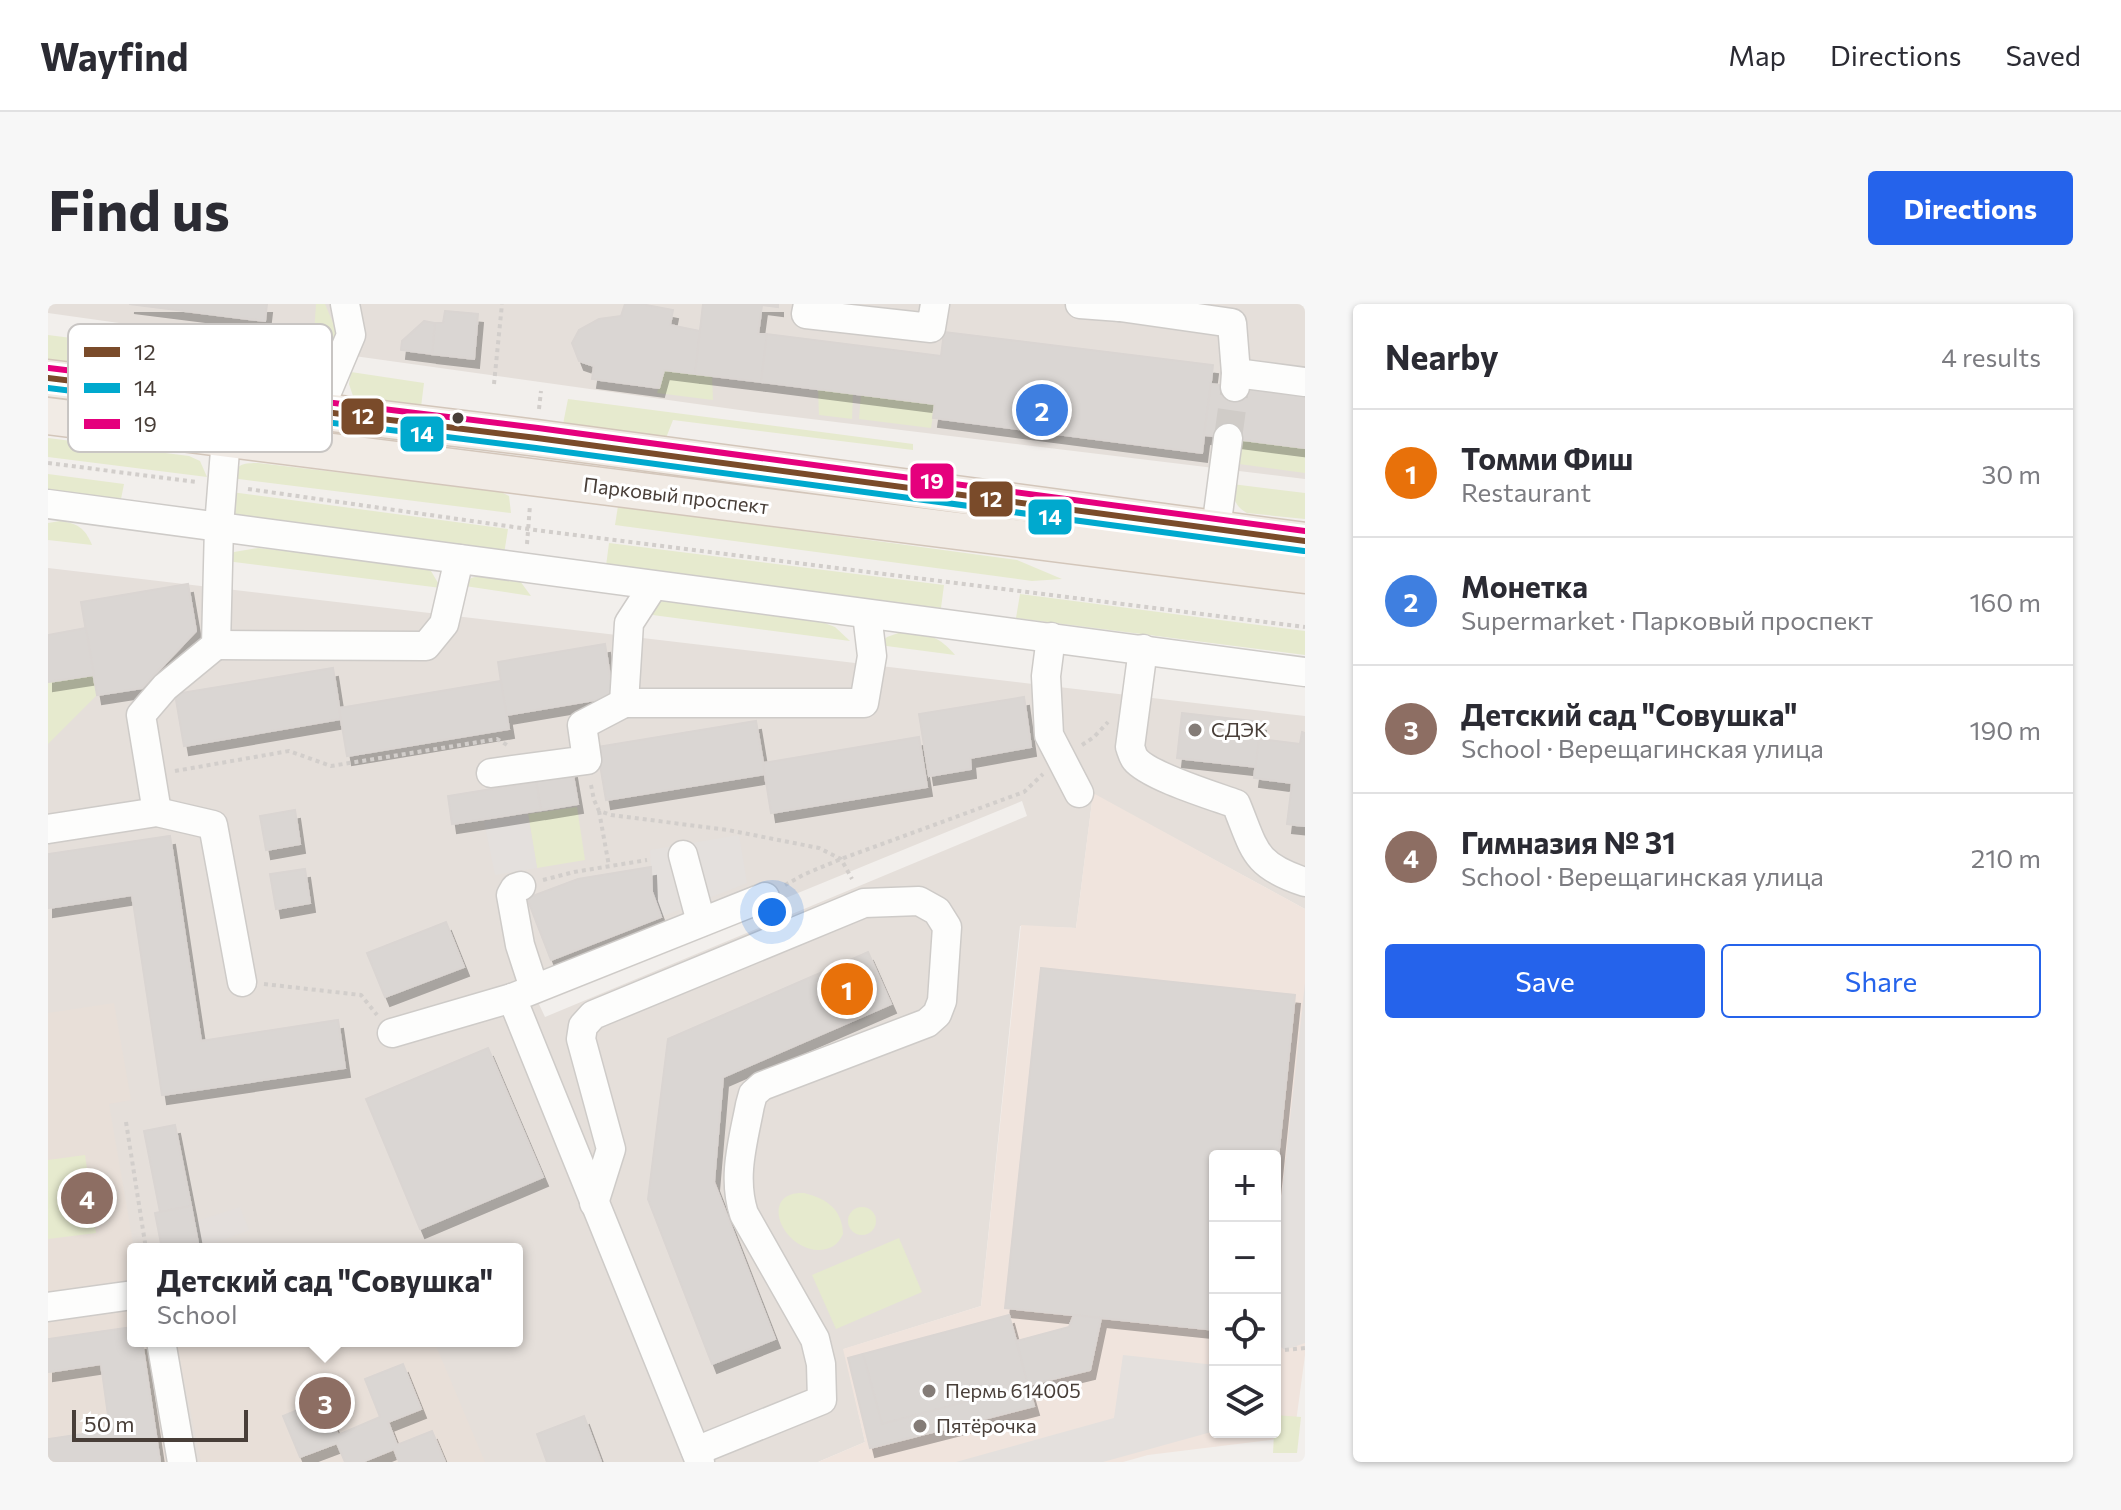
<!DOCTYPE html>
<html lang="en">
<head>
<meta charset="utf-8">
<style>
  :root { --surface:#fff; --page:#f7f7f7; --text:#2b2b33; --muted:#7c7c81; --line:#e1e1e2; --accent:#2563eb }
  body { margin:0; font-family:Commissioner,sans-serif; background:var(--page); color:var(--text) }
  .controls { position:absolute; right:24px; bottom:24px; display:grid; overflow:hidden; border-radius:8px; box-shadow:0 2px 6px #0004 }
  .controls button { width:72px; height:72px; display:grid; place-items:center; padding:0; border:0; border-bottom:2px solid var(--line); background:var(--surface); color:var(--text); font:40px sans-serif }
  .scale { position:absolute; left:24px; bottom:20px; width:176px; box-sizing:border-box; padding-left:8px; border:4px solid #483e38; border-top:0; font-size:22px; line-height:28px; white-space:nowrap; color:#483e38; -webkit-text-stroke:6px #fff; paint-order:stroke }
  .you { position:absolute; left:724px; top:608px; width:28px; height:28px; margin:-20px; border:6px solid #fff; border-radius:50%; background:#1a73e8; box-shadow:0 0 0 12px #1a73e833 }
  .badge { display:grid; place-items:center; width:52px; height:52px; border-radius:50%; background:var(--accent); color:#fff; font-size:26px; font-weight:700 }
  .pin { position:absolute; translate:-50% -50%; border:4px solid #fff; box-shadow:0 2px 8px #0006 }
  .popup { position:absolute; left:79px; top:939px; width:396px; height:104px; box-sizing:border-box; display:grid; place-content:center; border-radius:8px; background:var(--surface); filter:drop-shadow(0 2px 6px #0005); font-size:26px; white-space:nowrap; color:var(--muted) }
  .popup b { font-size:30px; color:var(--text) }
  .popup::after { content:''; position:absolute; left:50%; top:100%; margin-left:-16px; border:16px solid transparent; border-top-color:var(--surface) }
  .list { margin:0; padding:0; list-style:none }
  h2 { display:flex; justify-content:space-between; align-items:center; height:104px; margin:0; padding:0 32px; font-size:34px }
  h2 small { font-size:26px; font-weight:400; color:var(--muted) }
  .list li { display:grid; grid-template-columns:52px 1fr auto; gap:24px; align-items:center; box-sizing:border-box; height:128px; padding:0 32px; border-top:2px solid var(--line) }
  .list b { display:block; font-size:30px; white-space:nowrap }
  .list p { margin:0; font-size:26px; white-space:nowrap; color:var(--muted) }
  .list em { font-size:26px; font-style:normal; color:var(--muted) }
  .actions { display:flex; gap:16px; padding:24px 32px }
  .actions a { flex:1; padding:18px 0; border:2px solid var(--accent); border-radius:8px; text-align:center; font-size:28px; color:var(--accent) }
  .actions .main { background:var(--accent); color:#fff }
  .icon { flex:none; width:44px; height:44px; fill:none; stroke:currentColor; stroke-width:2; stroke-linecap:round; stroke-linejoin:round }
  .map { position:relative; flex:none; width:1257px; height:1158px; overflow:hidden; border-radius:8px }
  header { display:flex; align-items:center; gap:48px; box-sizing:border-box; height:112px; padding:0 40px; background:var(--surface); border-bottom:2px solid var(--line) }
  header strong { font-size:38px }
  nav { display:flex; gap:44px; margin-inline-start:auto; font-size:28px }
  .intro { display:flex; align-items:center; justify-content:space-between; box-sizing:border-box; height:192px; padding:0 48px }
  h1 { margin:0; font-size:56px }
  .button { padding:20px 36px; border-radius:8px; background:var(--accent); color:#fff; font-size:28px; font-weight:700 }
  main { display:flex; gap:48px; padding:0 48px }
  aside { flex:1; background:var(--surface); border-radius:8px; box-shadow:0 2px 6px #0004 }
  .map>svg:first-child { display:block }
  .residential { fill:#e5dfda; fill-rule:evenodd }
  .commercial { fill:#f0e4dd; fill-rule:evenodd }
  .industrial { fill:#e4dfdc }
  .education { fill:#e8dfd8 }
  .green { fill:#e6eace }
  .parking { fill:#e4e0dd }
  .building { fill:#dad6d3; stroke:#dad5d2; stroke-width:2; filter:url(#shadow) }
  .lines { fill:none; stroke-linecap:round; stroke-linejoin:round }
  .minor-tunnel { stroke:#d0ccc8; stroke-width:28; stroke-dasharray:28 14; stroke-linecap:butt }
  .minor-casing { stroke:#cecbc8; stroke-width:31 }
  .major-casing { stroke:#d3c6ba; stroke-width:39 }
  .path { stroke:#d2cecb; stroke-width:4; stroke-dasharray:4 4; stroke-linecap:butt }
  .minor { stroke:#fdfdfc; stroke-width:28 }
  .major { stroke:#f1ebe5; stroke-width:36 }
  .bus-1-casing { stroke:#fff; stroke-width:12 }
  .bus-2-casing { stroke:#fff; stroke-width:12 }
  .bus-3-casing { stroke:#fff; stroke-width:12 }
  .bus-1 { stroke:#7a4b2a; stroke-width:6 }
  .bus-2 { stroke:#00a9ce; stroke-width:6 }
  .bus-3 { stroke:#e5007d; stroke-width:6 }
  .bus-dot { fill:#483e38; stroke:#fff; stroke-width:3 }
  .poi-dot { fill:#847c77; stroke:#fff; stroke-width:3 }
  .labels { text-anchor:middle; stroke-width:6; stroke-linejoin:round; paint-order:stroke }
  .street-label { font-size:20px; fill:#483e38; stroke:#fff }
  .poi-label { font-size:20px; fill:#483e38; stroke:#fff; text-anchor:start }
  .key { fill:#fff; stroke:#c8c5c3; stroke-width:2 }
  .key-label { font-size:22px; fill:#483e38 }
  .line-badge { stroke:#fff; stroke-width:3 }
  .badge-label { font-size:22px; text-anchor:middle; font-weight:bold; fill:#fff }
</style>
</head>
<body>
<header>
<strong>Wayfind</strong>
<nav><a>Map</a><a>Directions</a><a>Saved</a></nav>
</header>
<div class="intro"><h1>Find us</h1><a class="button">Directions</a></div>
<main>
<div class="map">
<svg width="1257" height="1158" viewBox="0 0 1257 1158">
  <defs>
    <filter id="shadow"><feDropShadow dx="5" dy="9" stdDeviation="0" flood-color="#0004"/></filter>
  </defs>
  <rect width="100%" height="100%" fill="#f2efec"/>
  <g class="residential">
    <path d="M0,0H1257V175L713,109L0,9Z"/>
    <path d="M0,264L1257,412V605L1045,490L1028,624L972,622L933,1002L796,1045L817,1138L770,1158H0ZM974,497L979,512L497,713L489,696ZM85,945H469V1037H85Z"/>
  </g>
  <path class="commercial" d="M1045,489L1257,605V1051L1246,1133L1100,1151L1075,1158H770L817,1138L795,1045L933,1002L973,621L1028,624ZM1167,852H1227V1128H1167Z"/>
  <path class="industrial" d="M192,903L201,926L154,944L150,939L146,918Z"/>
  <g class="education">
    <path d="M66,699L83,796L61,800L86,945L85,1037H102L123,1158H0V709Z"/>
    <path d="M128,1037H262L264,1041L275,1037H386L437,1158H153Z"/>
  </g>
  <g class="green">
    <path d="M268,0H277L294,40L289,47L265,45Z"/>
    <path d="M0,31L268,65L235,85L156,77L149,58L88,51L77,65L0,56Z"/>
    <path d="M616,66L664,72L665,96L609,89Z"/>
    <path d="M303,68L376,79L373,103L306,95L301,80Z"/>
    <path d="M770,85L805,89L804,115L771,111Z"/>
    <path d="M813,90L887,100L883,124L811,115Z"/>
    <path d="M520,95L865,140V146L625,116L618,134L515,120Z"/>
    <path d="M0,134L141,152L152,157L159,173L0,153Z"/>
    <path d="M1186,135L1257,144V169L1184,159Z"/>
    <path d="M210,159L451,187L461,192L463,209L183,174C189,160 195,159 210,159Z"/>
    <path d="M0,170L76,180L72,200L0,191Z"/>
    <path d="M1184,180L1257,189V215L1199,209C1186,202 1185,193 1184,180Z"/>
    <path d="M183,188L460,225L456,250L180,213Z"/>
    <path d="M570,202L969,256L1014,275L984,277L567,221Z"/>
    <path d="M12,217C29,219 37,224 44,241L0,236V219Z"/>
    <path d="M561,239L896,281L893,304L558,262Z"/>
    <path d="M210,244L368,261L383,267L393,284L178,257L186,248Z"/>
    <path d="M435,271L472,277L483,292L417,282L423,274Z"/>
    <path d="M972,290L1257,327V351L968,314Z"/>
    <path d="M618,296L766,315L787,323L802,337L597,310L603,301Z"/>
    <path d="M856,327C879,329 892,333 907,351L831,341L839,333Z"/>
    <path d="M46,371L49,391L0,440V378Z"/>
    <path d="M529,503L537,556L489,564L480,510Z"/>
    <path d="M37,851L48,929L0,935V856Z"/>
    <path d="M756,889C780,895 794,906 795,930C790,941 782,946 770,946C732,944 711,887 756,889Z"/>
    <circle cx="814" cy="917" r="14"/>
    <path d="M851,934L874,988L788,1025L764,971Z"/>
    <path d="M1227,1111L1253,1113L1249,1149H1225Z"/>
  </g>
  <g class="parking">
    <path d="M480,510L489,564L447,571L436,517Z"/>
    <path d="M691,531L699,579L613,613L604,588L602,546Z"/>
    <path d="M1257,679V1039L1237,1046L1227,1039V952Z"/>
    <path d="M1075,1051L1167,1061V1127L1055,1158H908L1066,1114Z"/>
  </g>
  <g class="building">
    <path d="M81,0H219L217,17Z"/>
    <path d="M577,0H593L625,6L622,21L652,27L647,70L616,66L611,84L544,75L546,62L531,57L524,39L531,26L551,15L573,12Z"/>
    <path d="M655,0H730V3L714,1L710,30H719L713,78L647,70Z"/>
    <path d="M397,7L430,10L426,55L384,50L387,19H395Z"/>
    <path d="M376,17L387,19L384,50L353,46L354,37Z"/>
    <path d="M896,28L1165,61L1154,149L885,114L887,100L713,78L719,30L893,52Z"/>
    <path d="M1163,80L1257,92V144L1156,131Z"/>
    <path d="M140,280L148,327L94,384L49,391L33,298Z"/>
    <path d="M38,324L46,371L0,378V331Z"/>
    <path d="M557,340L565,393L458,411L450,358Z"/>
    <path d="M285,364L293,415L136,442L127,390Z"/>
    <path d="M453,377L461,425L299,452L291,404Z"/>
    <path d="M976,393L983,443L922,454L923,465L881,472L871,410Z"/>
    <path d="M1134,409L1213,418L1208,463L1129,454Z"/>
    <path d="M708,417L717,470L558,496L549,443Z"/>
    <path d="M1254,428L1257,429V522L1239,520L1244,479L1206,474L1211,435L1252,440Z"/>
    <path d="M871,433L879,483L723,509L715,459Z"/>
    <path d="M524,465L530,500L493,506L487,470Z"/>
    <path d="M488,478L493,506L404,520L400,492Z"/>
    <path d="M247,506L252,540L218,546L212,512Z"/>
    <path d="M122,532L153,737L290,716L297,764L114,791L84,591L0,604V550Z"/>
    <path d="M603,563L604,588L613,613L503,656L479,594L530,575Z"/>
    <path d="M257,565L262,599L228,605L222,570Z"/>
    <path d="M398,618L416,663L337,693L319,649Z"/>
    <path d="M820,648L843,700L675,773L666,878L727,1035L664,1060L600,895L620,735Z"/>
    <path d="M993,664L1247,691L1227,883V852H1167V1026L957,1004Z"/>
    <path d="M440,744L495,873L372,925L318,795Z"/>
    <path d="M127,821L143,902L112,908L96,827Z"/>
    <path d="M143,902L150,939L114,945L107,909Z"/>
    <path d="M961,1011L980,1081L834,1120L815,1050Z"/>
    <path d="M1026,1011L1053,1014L1042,1066L980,1081L969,1037L1021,1023Z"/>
    <path d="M85,1023V1037H94L112,1158H0V1135L62,1126L53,1060L0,1068V1035Z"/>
    <path d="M815,1050L834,1120L980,1081L986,1102L822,1144L800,1054Z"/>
    <path d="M355,1060L373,1105L340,1118L349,1141L384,1127L397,1158H351L346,1145L314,1158H297L289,1139L252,1153L235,1112L276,1095L290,1131L332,1113L317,1075Z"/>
    <path d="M536,1112L553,1158H499L489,1130Z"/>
  </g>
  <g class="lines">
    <path class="minor-tunnel" d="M1180,134L1187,83"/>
    <defs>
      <g id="minor">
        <path d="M760,0L758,10L883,24L887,0"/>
        <path d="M1032,0L1072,3"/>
        <path d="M1072,0V3L1184,19L1188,69L1187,83"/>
        <path d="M1188,69L1257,78"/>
        <path d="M271,107L303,31L297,0"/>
        <path d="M0,200L1257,368"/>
        <path d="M1168,225L1180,134"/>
        <path d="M605,282L581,319L576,399H816L824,352L819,310"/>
        <path d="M1003,333L998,372L1001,431L1031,489"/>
        <path d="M168,341L378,342L396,320L411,255"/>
        <path d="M1095,345L1082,443C1083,445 1085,453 1087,455C1100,472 1166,492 1188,500C1207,546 1205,561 1257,578"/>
        <path d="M443,469L539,456L534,421L576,399"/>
        <path d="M109,508L93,411L117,383L168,341L171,222L178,134"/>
        <path d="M0,525L109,508L165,521L194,678"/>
        <path d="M635,551L653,618"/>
        <path d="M473,582L467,584L463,591L472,641L486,684"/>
        <path d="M464,694L652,1158"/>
        <path d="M344,729L464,694L717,593"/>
        <path d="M546,899L563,845L533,735L535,722L545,711L816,599L871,597L889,607L899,623L894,697L889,710L879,719L714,782L705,790L702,801C695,838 684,873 696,910L767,1035L773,1060L774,1096L648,1147"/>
        <path d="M0,1003L85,991"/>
        <path d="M113,1037L134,1158"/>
      </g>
      <g id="major">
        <path d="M0,74L489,134L1257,237"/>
        <path d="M0,112L1257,271"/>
      </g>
    </defs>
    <use href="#minor" class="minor-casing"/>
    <use href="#major" class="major-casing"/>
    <g class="path">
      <path d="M446,80L454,0"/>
      <path d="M491,105L493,87"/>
      <path d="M0,159L148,178"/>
      <path d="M200,185L480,225L1257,323"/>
      <path d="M479,240L482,201"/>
      <path d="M1034,441L1046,433L1060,418"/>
      <path d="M127,467L241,447L283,462L449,435L459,441"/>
      <path d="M543,481L546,496L551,507L563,511L680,526L771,544L793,555L804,575"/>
      <path d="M551,507L561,562"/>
      <path d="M495,576L526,568L599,556"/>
      <path d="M737,581L757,570L793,555L976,488L995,470"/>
      <path d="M216,680L313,691L329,711"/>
      <path d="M78,818L98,945"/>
      <path d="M1237,1046L1257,1044"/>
    </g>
    <use href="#minor" class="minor"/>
    <use href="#major" class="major"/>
    <defs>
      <path id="bus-1" d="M0,74L489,134L1257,237"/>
      <path id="bus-2" d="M0,84L488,144L1256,247"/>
      <path id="bus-3" d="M1,64L490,124L1257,227"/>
    </defs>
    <use href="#bus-1" class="bus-1-casing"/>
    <use href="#bus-2" class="bus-2-casing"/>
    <use href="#bus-3" class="bus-3-casing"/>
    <use href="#bus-1" class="bus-1"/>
    <use href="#bus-2" class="bus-2"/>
    <use href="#bus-3" class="bus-3"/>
  </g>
  <circle class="bus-dot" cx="410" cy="114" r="7"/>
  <g class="poi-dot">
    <circle cx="1147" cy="426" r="8"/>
    <circle cx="881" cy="1087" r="8"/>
    <circle cx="872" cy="1122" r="8"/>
  </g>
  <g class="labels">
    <g class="street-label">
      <text transform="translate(628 192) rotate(7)" y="7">Парковый проспект</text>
    </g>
    <g class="poi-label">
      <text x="1163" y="433">СДЭК</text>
      <text x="897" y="1094">Пермь 614005</text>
      <text x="888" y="1129">Пятёрочка</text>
    </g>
  </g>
  <rect x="20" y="20" width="264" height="128" rx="12" class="key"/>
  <rect x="36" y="43" width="36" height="10" fill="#7a4b2a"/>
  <rect x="36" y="79" width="36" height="10" fill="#00a9ce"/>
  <rect x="36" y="115" width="36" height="10" fill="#e5007d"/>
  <g class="key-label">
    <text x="86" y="56">12</text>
    <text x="86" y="92">14</text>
    <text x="86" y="128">19</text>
  </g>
  <g class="line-badge">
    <rect x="292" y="93" width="45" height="39" rx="8" fill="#7a4b2a"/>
    <rect x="351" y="111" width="46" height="38" rx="8" fill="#00a9ce"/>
    <rect x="861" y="158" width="46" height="38" rx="8" fill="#e5007d"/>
    <rect x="920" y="176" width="46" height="38" rx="8" fill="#7a4b2a"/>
    <rect x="979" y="194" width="46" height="38" rx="8" fill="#00a9ce"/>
  </g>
  <g class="badge-label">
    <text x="315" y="120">12</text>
    <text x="374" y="138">14</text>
    <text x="884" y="185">19</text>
    <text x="943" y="203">12</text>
    <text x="1002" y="221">14</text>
  </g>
</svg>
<div class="controls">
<button>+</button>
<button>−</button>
<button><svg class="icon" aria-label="locate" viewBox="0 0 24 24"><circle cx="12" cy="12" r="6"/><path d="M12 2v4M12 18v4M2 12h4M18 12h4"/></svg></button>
<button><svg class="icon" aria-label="layers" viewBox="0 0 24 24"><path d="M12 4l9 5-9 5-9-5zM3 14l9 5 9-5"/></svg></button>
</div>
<div class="scale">50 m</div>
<div class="you"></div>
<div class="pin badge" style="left:799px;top:685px;background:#e8710a">1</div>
<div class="pin badge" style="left:994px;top:106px;background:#3f7fe0">2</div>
<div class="pin badge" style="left:277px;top:1099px;background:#8d6e63">3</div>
<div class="popup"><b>Детский сад &quot;Совушка&quot;</b>School</div>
<div class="pin badge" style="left:39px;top:894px;background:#8d6e63">4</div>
</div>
<aside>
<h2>Nearby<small>4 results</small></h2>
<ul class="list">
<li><span class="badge" style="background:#e8710a">1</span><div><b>Томми Фиш</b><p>Restaurant</p></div><em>30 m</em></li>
<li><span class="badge" style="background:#3f7fe0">2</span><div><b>Монетка</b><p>Supermarket · Парковый проспект</p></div><em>160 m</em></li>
<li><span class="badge" style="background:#8d6e63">3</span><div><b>Детский сад &quot;Совушка&quot;</b><p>School · Верещагинская улица</p></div><em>190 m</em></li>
<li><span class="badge" style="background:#8d6e63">4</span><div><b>Гимназия № 31</b><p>School · Верещагинская улица</p></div><em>210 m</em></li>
</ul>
<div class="actions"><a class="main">Save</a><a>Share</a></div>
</aside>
</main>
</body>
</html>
